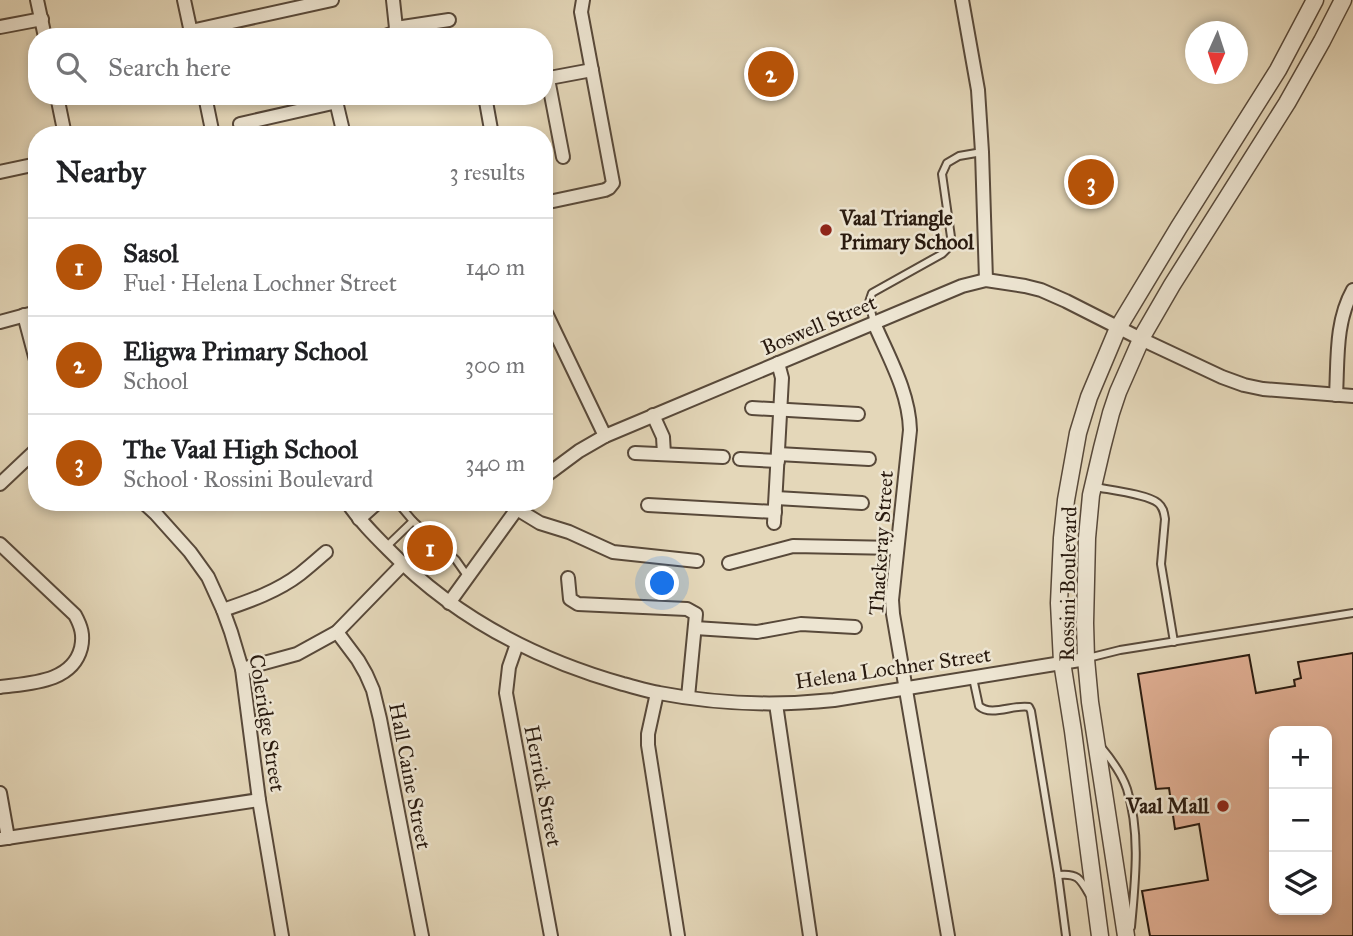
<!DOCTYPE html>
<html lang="en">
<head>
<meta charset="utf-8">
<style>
  :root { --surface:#fff; --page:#f6f6f6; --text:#202124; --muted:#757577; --line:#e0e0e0; --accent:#b45309 }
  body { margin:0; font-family:"IM FELL Great Primer",serif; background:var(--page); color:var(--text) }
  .controls { position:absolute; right:21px; bottom:21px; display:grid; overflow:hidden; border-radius:14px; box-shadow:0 4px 10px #0003 }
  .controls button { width:63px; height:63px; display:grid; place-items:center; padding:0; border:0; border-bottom:2px solid var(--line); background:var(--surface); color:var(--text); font:35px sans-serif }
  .compass { position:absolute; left:1185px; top:21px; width:63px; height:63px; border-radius:50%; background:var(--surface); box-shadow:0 4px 10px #0003; rotate:183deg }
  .you { position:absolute; left:663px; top:584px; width:24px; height:24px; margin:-18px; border:5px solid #fff; border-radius:50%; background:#1a73e8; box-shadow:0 0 0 10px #1a73e833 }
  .badge { display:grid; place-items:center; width:46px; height:46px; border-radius:50%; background:var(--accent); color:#fff; font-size:23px; font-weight:700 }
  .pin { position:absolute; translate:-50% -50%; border:4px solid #fff; box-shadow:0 2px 7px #0006 }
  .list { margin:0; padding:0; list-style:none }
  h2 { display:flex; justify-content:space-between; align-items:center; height:91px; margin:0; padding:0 28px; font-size:30px }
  h2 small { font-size:23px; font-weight:400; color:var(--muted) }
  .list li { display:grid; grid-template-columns:46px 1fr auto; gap:21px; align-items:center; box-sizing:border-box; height:98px; padding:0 28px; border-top:2px solid var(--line) }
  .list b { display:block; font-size:26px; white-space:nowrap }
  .list p { margin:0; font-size:23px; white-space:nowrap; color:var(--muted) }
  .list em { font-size:23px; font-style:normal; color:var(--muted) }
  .icon { flex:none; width:38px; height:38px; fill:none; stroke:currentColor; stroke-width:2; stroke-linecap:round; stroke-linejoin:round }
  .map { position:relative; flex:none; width:1353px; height:936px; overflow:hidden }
  .search { position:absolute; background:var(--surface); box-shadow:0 4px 10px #0003; left:28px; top:28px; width:525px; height:77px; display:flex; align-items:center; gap:18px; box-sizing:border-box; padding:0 24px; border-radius:28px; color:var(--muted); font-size:26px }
  .panel { position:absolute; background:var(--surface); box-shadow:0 4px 10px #0003; left:28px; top:126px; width:525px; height:385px; border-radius:28px }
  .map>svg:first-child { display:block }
  .building { fill:#e1af94; stroke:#291a0f; stroke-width:2; fill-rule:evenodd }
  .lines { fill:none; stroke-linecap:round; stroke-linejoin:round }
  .service-casing { stroke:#58493a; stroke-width:10 }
  .minor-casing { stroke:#58493a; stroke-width:16 }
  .tertiary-casing { stroke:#58493a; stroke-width:19 }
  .service { stroke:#ede5d2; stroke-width:6 }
  .minor { stroke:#ede5d2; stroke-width:12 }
  .tertiary { stroke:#ede5d2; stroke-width:16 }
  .poi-dot { fill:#8f2418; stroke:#ede5d2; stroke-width:2.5 }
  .labels { text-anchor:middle; stroke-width:5; stroke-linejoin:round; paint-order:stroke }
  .poi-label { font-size:21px; font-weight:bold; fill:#291a0f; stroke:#ede5d2; text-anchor:start }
  .street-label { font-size:21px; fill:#291a0f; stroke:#ede5d2 }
</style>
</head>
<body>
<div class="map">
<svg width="1353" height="936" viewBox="0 0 1353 936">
  <rect width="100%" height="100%" fill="#e4d7b9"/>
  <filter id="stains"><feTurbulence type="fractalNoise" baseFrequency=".00286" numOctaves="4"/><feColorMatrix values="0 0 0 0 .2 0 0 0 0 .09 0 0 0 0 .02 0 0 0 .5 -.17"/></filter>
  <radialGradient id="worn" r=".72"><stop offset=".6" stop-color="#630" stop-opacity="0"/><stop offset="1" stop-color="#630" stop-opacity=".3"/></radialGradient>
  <path class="building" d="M1353,653V936H1150L1142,891L1208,880L1199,824L1175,829L1169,788L1156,789L1138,674L1249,655L1256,693L1295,686L1294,680L1301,678L1298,662ZM1274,731H1327V910H1274Z"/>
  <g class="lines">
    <defs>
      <g id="service">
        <path d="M874,323L869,302L872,293L942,254L949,247L951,237L942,174L947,163L959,156L982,152"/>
        <path d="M1095,487C1110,490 1147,494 1158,503C1163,507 1164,512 1165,519L1161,564L1174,642"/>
        <path d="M397,502L413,521"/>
        <path d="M386,547L413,521L456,560L468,577"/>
        <path d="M1088,658L1120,650L1353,613"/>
        <path d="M973,678L979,706C991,717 1014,704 1029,707L1031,711L1058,875L1066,936"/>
        <path d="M1101,747C1111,759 1122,774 1127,789C1141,834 1135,882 1131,927"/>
        <path d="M1058,875C1077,873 1080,878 1089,894"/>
      </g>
      <g id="minor">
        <path d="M37,0L45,37"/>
        <path d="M184,0L192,37"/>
        <path d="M962,0L978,90L982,152L986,280"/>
        <path d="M0,27L42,19"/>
        <path d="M396,28L449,20"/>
        <path d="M191,31L332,0"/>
        <path d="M382,37C388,35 395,34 396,28L393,0"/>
        <path d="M544,79L592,70"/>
        <path d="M548,79L563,157"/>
        <path d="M57,96L65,135"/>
        <path d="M205,96L213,135"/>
        <path d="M485,96L492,135"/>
        <path d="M335,97L344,135"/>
        <path d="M240,124L337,102"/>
        <path d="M0,172L37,164"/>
        <path d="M544,203L605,190L609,188L613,183L581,12L583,0"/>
        <path d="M544,309L605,436"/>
        <path d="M24,315L37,364"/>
        <path d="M0,322L37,312"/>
        <path d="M874,323C889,358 909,392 910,430L892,600L893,614L948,936"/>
        <path d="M1336,395C1338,360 1335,322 1353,290"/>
        <path d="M752,408L858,414"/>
        <path d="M653,415L663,437L664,454"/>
        <path d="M635,453L723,457"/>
        <path d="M778,454L869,459"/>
        <path d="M740,459L778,461"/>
        <path d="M544,477L579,451L605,436L962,286L986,280L1025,286L1041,290L1066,301L1141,339L1222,377L1244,385L1263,389L1353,396"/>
        <path d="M0,484L37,449"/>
        <path d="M776,498L862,503"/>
        <path d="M143,502L155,513L190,552L208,577L223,610L231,632L242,669L259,800L282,936"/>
        <path d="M347,502C359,520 374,535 389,550C453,616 535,659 623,684C635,687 647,691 659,693C716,704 776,706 834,700L1086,659"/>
        <path d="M648,505L775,512"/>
        <path d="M517,509L540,523L569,532L613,552L697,561"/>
        <path d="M359,519L378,502"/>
        <path d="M774,523L782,378L778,363"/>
        <path d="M0,544L75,615C81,626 84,635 81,648C72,683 29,683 0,687"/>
        <path d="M729,563L793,546L897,548"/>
        <path d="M568,578L570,599L578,604L687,609L696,614L688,697"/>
        <path d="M449,603L522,502"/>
        <path d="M223,610C250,601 278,591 300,574C309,567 318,559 326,552"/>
        <path d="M695,628L757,632L801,624L855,627"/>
        <path d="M337,632L358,660L366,674L373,690L380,719L422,936"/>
        <path d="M517,644L509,667L506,693L551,936"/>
        <path d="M242,669L297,654L337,632L403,564"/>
        <path d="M657,693L648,734V745L678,936"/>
        <path d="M776,704L810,936"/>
        <path d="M0,793L8,838"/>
        <path d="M0,839L259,800"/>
      </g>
      <g id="tertiary">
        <path d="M1100,936L1073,731L1062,662L1059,603L1062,538L1066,500L1078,433L1089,397L1118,328L1179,227L1278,70L1315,0"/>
        <path d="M1126,936L1090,702L1086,659L1085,623L1087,538L1091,495L1102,448L1111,413L1118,392L1143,335L1172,285L1287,103L1322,41L1343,0"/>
      </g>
    </defs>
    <use href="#service" class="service-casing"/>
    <use href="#minor" class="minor-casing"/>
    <use href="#tertiary" class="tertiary-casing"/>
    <use href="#service" class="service"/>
    <use href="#minor" class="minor"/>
    <use href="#tertiary" class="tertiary"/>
  </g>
  <g class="poi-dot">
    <circle cx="826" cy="230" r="7"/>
    <circle cx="1223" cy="806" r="7"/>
  </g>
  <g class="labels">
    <g class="poi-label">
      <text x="840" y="225">Vaal Triangle<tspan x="840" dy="24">Primary School</tspan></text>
      <text x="1209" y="813" text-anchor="end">Vaal Mall</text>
    </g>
    <g class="street-label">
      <text transform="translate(819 325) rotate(-23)" y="7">Boswell Street</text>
      <text transform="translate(881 543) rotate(-86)" y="7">Thackeray Street</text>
      <text transform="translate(1068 584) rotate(-89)" y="7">Rossini Boulevard</text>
      <text transform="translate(893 668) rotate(-8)" y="7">Helena Lochner Street</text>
      <text transform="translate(267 723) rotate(81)" y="7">Coleridge Street</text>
      <text transform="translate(410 776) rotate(79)" y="7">Hall Caine Street</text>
      <text transform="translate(543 786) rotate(79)" y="7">Herrick Street</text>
    </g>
  </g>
  <rect width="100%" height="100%" filter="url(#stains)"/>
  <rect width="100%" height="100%" fill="url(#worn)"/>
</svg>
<div class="controls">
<button>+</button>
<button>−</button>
<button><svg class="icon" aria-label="layers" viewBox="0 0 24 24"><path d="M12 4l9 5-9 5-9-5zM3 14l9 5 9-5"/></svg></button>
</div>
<svg class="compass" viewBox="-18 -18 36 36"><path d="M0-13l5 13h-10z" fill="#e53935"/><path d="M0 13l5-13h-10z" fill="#757577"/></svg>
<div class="you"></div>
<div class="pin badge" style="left:430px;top:548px">1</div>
<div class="pin badge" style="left:771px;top:74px">2</div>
<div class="pin badge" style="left:1091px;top:182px">3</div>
<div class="search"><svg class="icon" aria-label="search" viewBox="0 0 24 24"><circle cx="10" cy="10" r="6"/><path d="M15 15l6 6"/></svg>Search here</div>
<section class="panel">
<h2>Nearby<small>3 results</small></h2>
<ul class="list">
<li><span class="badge">1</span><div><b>Sasol</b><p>Fuel · Helena Lochner Street</p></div><em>140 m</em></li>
<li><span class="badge">2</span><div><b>Eligwa Primary School</b><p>School</p></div><em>300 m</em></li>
<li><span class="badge">3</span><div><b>The Vaal High School</b><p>School · Rossini Boulevard</p></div><em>340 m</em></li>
</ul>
</section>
</div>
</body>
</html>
